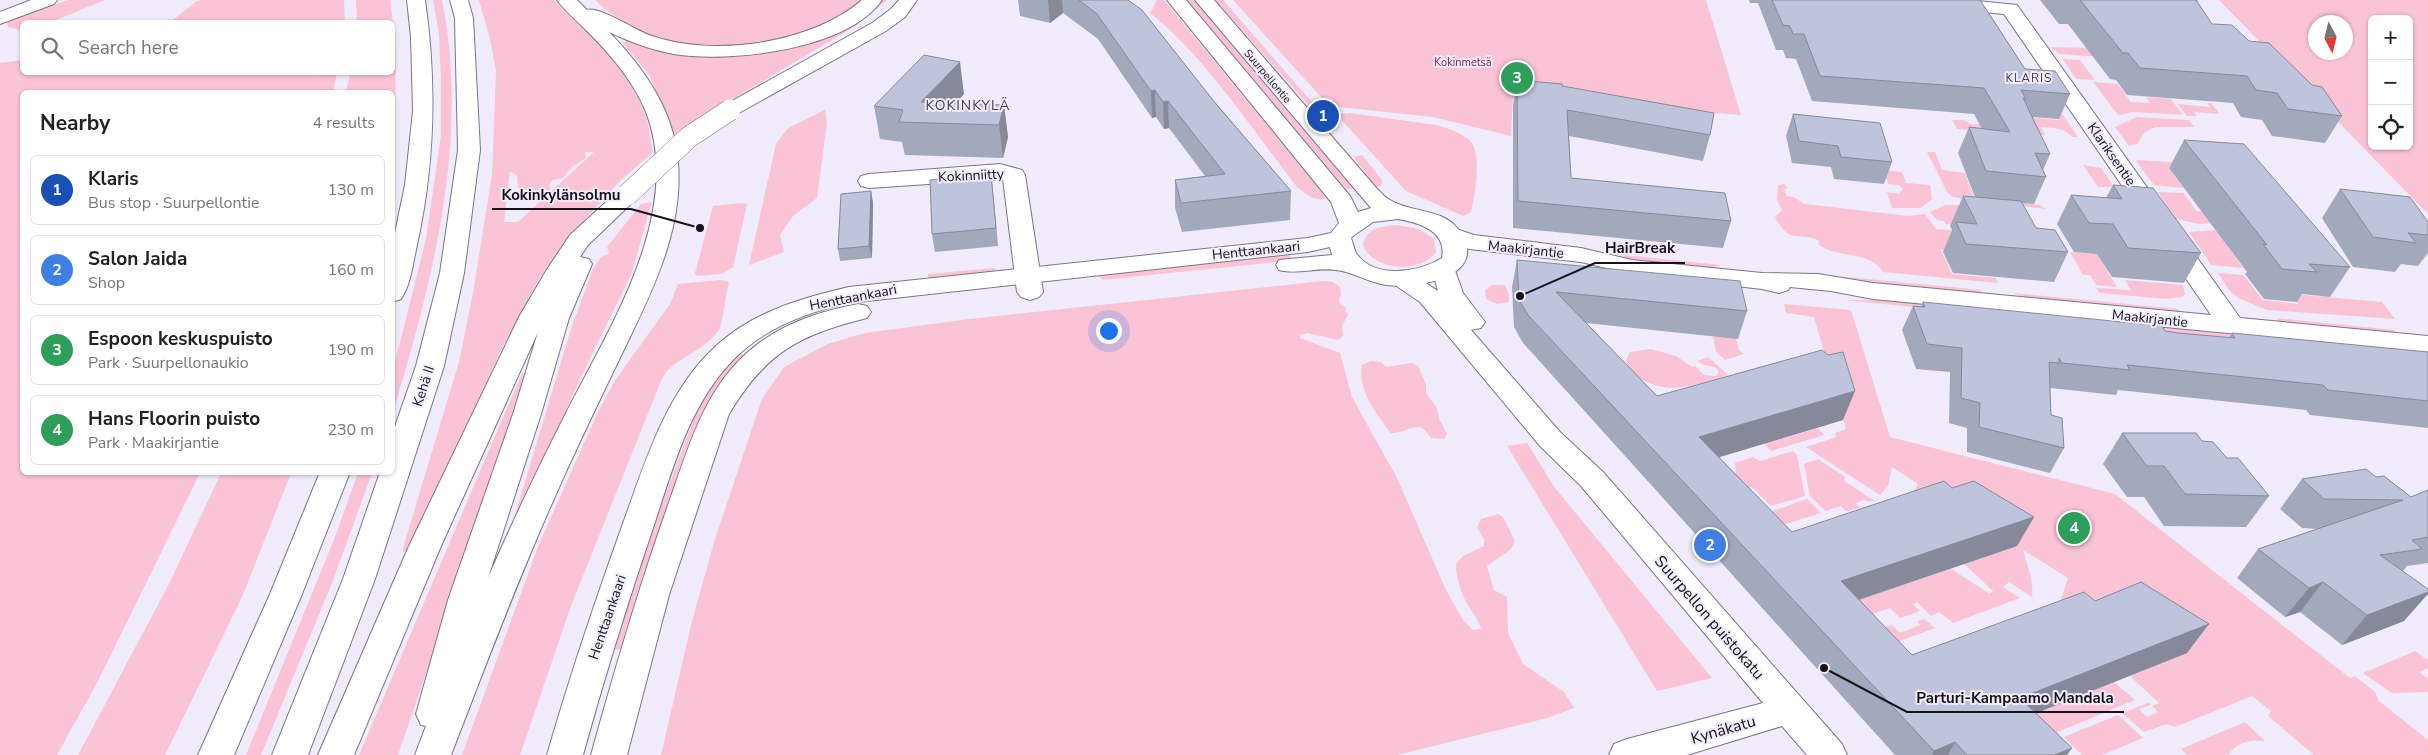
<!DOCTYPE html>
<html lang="en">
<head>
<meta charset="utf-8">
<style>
  :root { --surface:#fff; --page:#f2f2f2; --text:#222; --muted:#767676; --line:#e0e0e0; --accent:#0f766e }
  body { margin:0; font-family:"Nunito Sans",sans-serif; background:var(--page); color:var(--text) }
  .controls { position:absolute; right:15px; top:15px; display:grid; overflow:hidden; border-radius:8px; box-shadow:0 1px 4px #0004 }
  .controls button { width:45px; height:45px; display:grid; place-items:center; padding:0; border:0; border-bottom:1px solid var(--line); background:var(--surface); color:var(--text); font:25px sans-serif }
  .compass { position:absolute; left:2308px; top:15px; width:45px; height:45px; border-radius:50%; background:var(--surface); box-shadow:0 1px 4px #0004; rotate:173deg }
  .you { position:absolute; left:1108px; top:330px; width:18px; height:18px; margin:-12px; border:4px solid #fff; border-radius:50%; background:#1a73e8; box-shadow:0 0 0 8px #1a73e833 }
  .badge { display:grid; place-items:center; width:32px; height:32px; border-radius:50%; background:var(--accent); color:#fff; font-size:16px; font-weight:700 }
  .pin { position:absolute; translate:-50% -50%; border:2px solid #fff; box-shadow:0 1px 5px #0006 }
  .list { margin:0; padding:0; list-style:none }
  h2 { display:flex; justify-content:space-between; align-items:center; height:65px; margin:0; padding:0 20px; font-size:21px }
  h2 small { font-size:16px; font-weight:400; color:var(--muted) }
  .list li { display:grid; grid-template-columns:32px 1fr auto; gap:15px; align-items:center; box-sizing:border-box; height:70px; margin:0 10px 10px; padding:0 10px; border:1px solid var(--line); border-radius:8px }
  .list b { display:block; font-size:19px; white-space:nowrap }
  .list p { margin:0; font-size:16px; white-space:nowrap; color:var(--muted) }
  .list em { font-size:16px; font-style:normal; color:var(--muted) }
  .icon { flex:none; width:28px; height:28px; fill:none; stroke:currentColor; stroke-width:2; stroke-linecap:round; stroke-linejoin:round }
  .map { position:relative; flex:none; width:2428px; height:755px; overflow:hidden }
  .search { position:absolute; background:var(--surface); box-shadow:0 1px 4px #0004; left:20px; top:20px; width:375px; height:55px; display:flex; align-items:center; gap:12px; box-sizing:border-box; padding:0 18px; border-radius:8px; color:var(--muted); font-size:19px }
  .panel { position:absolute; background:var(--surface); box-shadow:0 1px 4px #0004; left:20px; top:90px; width:375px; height:385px; border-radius:8px }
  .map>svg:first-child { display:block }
  .green { fill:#fac3d6; fill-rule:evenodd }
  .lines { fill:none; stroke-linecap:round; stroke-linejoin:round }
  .minor-casing { stroke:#7c748a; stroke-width:2 }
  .major-casing { stroke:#7c748a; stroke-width:2 }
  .highway-casing { stroke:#7c748a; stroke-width:2 }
  .minor { fill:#fff; fill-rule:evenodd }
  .major { fill:#fff; fill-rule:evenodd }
  .highway { fill:#fff; fill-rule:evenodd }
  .highway-bridge-casing { stroke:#7c748a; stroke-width:22; stroke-linecap:butt }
  .highway-bridge { stroke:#fff; stroke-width:21 }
  .wall { fill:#a3a9bd }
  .shaded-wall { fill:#85899a }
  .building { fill:#bec4dc; stroke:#85899a }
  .labels { text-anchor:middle; stroke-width:4; stroke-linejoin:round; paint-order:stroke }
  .far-park-label { font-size:11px; fill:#881f52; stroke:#f1ecfb }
  .far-street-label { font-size:11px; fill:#15121a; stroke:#f1ecfb }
  .far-neighbourhood-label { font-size:12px; letter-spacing:1px; fill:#443d50; stroke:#f1ecfb }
  .far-quarter-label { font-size:14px; letter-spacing:1px; fill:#443d50; stroke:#f1ecfb }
  .street-label { font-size:14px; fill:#15121a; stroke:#f1ecfb }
  .near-street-label { font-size:16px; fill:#15121a; stroke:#f1ecfb }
  .leader { fill:none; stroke:#15121a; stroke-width:2 }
  .callout-dot { fill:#15121a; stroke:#f1ecfb; stroke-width:2 }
  .callout-label { font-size:15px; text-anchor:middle; font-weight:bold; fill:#15121a; stroke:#f1ecfb; stroke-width:4; stroke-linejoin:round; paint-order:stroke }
</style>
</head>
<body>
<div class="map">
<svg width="2428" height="755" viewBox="0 0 2428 755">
  <rect width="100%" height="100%" fill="#f1ecfb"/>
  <g class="green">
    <path d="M68,0H105L51,22H22V31L8,27L7,23L12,19Z"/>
    <path d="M202,0H344L345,22H170L197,1Z"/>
    <path d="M356,0H390C396,40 398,82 393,123L392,92H346L350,73L392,72V22H357Z"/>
    <path d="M433,0H442C470,137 433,280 393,412V370L426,239L441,135V80L439,35Z"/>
    <path d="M479,0H554C588,32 626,67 644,111C649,123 650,139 653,152L619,182L569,237L539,279L501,350L412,548L403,552V548L459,362L473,293L492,175L496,71L490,39ZM585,152H594L518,222H504L510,171L517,176L518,188L525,190L520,194L524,197L542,194L551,189L549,185L552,180L563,178L572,167L586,158Z"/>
    <path d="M595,0H864C855,6 846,15 836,20C778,47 698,57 638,31C621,23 608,12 595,0Z"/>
    <path d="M882,0H887L854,27L709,113L674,136L650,76L622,42L627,41L651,49L676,54L732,55L868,13Z"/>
    <path d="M1157,0H1164L1325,196L1324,199C1313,201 1305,194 1297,187C1254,132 1204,55 1150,13Z"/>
    <path d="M1186,0H1194L1355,188L1347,190L1341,183Z"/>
    <path d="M1215,0H1223L1317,108L1312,109Z"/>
    <path d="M1233,0H1706L1741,115L1513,98L1511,136L1433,117L1329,106Z"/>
    <path d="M2219,0H2428V214ZM2372,19H2409V146H2372ZM2316,22H2346V52H2316Z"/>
    <path d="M2049,47L2096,48L2144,60L2060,54Z"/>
    <path d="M2063,59L2080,60L2095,80L2076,79Z"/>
    <path d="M22,60V72L337,73L333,92H22V472L200,473L98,681L57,755H0V63Z"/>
    <path d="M2093,82L2118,84L2131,102L2150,103L2146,97L2171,99L2183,115L2133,112L2118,115Z"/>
    <path d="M2044,88L2078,137H2072C2064,127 2053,128 2041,127L2045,135L1957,129L1952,120H1963L1973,125L2011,116L2059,120L2045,96Z"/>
    <path d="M2207,103H2211L2220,114L2194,112L2197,116H2187L2178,104L2210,107Z"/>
    <path d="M825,110L827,123L817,198L793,216L780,235L784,252L749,265L776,144L788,128Z"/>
    <path d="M1350,113L1436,125C1448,128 1463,133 1471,142C1482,154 1475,197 1471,212L1463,216L1406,191L1339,117L1341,114Z"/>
    <path d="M2137,117L2189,120L2194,127H2156L2145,132L2137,144L2129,146L2115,127Z"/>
    <path d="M1927,152H1935L1942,170L1965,173L1974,197L2040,205L2046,209L1953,197L1947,192Z"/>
    <path d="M1362,155L1382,180L1381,186L1375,187L1354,157Z"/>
    <path d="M2138,160L2244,167L2228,173L2169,168L2183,188L2154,185L2136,161Z"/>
    <path d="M2083,165L2101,168L2114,187H2098Z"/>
    <path d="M1884,170L1902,172L1906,183L1930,185L1932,199L1920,208H1892L1887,192L1899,194L1903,189L1899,185L1888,184Z"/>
    <path d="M1784,184L1788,188L1784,190L1787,196L1793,197L1805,204L1908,216L1925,214L1936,229L1951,230L1961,252L1941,250L1952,274L1996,278L1998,283L1883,272C1868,249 1838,260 1818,244L1819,241C1798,230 1791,247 1775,217L1782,210L1777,200L1778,185Z"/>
    <path d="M2158,192L2184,193L2196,211L2209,212L2230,222L2200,224L2176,219Z"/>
    <path d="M652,202L631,275L579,381L519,515H515L571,329L593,269L601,257L609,253L607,247L641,204Z"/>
    <path d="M742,203L747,204L733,267L722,274L697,276L695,273L713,206Z"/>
    <path d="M1945,205H1967L1974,226L1946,224L1944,221L1937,220L1930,212Z"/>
    <path d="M1397,225L1419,229L1434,239L1436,252C1420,274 1373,271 1363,245C1366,228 1382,226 1397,225Z"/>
    <path d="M2229,229L2289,252L2228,247L2243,268L2211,265L2189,232Z"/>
    <path d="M2070,252L2097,254L2117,287L2096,285L2090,275H2083Z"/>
    <path d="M1288,253L1292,259L1290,260L1276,262L1102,280L1099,274Z"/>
    <path d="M1624,255L1721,265L1711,269L1625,260Z"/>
    <path d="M995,268V273L928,280V274Z"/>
    <path d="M2218,273L2243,275L2263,300L2298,304L2292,294L2382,302L2395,319L2267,310L2238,298L2229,290Z"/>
    <path d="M1837,276L1982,290L1975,295L1889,287Z"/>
    <path d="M720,280L729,282C727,289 722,324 720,328C709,347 684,355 668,370C663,375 660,384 657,391L571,606L520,755H462L539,544L598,412L616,379L670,304L678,284Z"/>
    <path d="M2125,280L2183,285L2185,294L2182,297L2166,299L2100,293L2096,288L2131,290Z"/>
    <path d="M1323,281L1333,282L1340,287L1341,294L1339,299L1340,304L1346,308L1345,311L1348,314L1342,326L1343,336L1338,340L1307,333L1300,335V338L1340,353L1352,397L1397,478L1446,590L1463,620L1473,630L1481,629C1478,619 1474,615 1469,607C1461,594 1456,578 1456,564L1463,556L1484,546V539L1477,528L1481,519L1498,514L1503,517L1515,541L1510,550L1487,566L1494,590L1507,597L1508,633L1523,664L1564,692L1574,708L1547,718L1397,755H661L691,625L714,542L762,399L784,367L828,344L865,333L970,319Z"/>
    <path d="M1492,285H1505L1509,295V302L1497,304L1486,299L1485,290Z"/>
    <path d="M2014,293L2178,309L2182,315L2032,301Z"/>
    <path d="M1844,300H1894L2412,351L2418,358Z"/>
    <path d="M1784,304L1851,310L1890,437L2115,494L2350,678L2355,676L2375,692L2379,701L2428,740V755H2314L2268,716L2271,711L2252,696L2175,727L2167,724L2144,732L2122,713L2148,703L2151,705L2139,709L2147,717L2158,712L2152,706L2159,703L2130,676L2186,653L2057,611L2068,578L2023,550C2027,566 2034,579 2032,597L2009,582L2003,587L2020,598L1953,623L1939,612L1931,616L1917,602L1913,604L1920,611L1900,618L1890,608L1866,616L1851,602L1951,569L1990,594L1993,591L1964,564L1913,495L1918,484L1892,467L1888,486L1880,495L1806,447L1836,437L1835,433L1846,429L1814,317L1786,313Z"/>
    <path d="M2276,318L2394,330L2400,336L2281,324Z"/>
    <path d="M1713,336L1736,338L1739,350L1744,354L1725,360L1716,352Z"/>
    <path d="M1651,349L1676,356L1692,367L1695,366L1704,375L1716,376L1719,372L1715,367L1703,365L1698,361L1708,357L1728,375C1698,384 1669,397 1640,378C1634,373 1627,368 1626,360L1630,352Z"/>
    <path d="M737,352L746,356L626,649L611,650L640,561L697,411L705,391Z"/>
    <path d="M1371,361L1381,362L1386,367L1412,363L1418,366L1426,384V393L1437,408L1439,419L1447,434L1444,439L1431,438C1417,416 1409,434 1391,433C1377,415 1357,390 1362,365Z"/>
    <path d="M526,373L529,375L398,755H359L507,408L522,374Z"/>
    <path d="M1818,428L1824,435L1771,451L1764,444Z"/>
    <path d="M1527,443L1555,488L1712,678L1657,691L1507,446Z"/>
    <path d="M1793,451L1797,455L1805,496L1771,506L1752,487L1744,489L1731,474L1736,473L1735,463L1753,457L1760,461Z"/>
    <path d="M1818,459L1845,477L1844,481L1875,501L1868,502L1864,500L1856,503L1860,508L1846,511L1841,506L1826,511L1810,496L1804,464Z"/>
    <path d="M221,473H291L243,595L165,755H78L169,584Z"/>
    <path d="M358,473H372L332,583L261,755H246L335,537Z"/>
    <path d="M1807,499L1821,513L1780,526L1767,513Z"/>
    <path d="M1924,619L1935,628L1897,642L1884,627L1892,625L1900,633L1920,625L1917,621Z"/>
    <path d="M2415,651L2428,660V668L2419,672L2428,679V692L2392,693L2363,673Z"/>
    <path d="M2114,682L2135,700L2043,738L2023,718Z"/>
    <path d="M2118,715L2143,738L2102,755H2082L2064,737Z"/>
    <path d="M2245,722L2265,741C2251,739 2237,742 2228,755H2187L2181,749Z"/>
  </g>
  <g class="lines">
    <defs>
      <g id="minor">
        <path d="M1978,1L2017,5L2240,318L2428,336V352L1873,299L1831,291L1790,287L1788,290L1779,293L1762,289L1632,274L1581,262L1469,249L1442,239L1438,234L1442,229L1450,227L1474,235L1581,248L1632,260L1762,273L1818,274L1873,283L2211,315L2004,14L1971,11L1969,7L1971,3Z"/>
        <path d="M1000,164L1022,170L1025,175L1043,292L1039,297L1030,300L1021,297L1017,292L1003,179L869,188L861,186L858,181L861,176L869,174Z"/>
        <path d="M1444,263L1453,265L1463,293L1485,322L1481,328L1471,330L1560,432L1603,472L1842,744L1847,755H1807L1782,726L1687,755H1609L1614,744L1627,739L1763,703L1581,486L1540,446L1420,302L1392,283L1388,278L1392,273C1410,268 1423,282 1438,291L1432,270L1435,265Z"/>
      </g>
      <g id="major">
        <path d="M31,0H57L54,4L0,24V12Z"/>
        <path d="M1167,0H1186L1350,196L1358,212L1371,208L1195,0H1214L1378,190C1382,193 1385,198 1390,200C1411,213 1442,208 1458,229C1493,276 1419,289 1386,285C1368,282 1353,272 1336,270C1317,267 1298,275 1279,270L1276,265L1279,260L1332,255L1330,247L1308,252L849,303C807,312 762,329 732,361C688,407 672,472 652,531C627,605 604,679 583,755H547C569,679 594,604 621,529C644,466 665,392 716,346C753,312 801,298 849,287L1308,238L1331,233L1339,223L1331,202ZM1398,219C1420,223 1447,231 1442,258C1419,272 1374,280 1356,253C1354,249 1353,243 1351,238L1353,236L1373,222Z"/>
        <path d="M858,304L867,306L871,312L867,318C799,335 766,352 729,414L669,595L627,755H591C614,672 638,590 667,508C687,453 702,392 748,352C780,324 817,312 858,304Z"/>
      </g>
      <g id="highway">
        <path d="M407,0H425C437,83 435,163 417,245C413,262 411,285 401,299L392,302V247L405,185L413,111L411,37Z"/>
        <path d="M450,0H468L473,18L480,150L464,273L444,366L375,579L308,755H272L343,579L380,472H392V435L416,366L440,273L458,150L455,18Z"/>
        <path d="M557,0H577L587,10C599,6 635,30 649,35C712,58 811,44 862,0H882C848,50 730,63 674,54C652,50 630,42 609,32C644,68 674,110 678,162C684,235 647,301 617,364C595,410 573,455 553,501C516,584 484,670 451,755H415L426,726L421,725L416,714L448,600L513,414L538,332L441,546L354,755H318L409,546L519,317L546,271L570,235L619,190L627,188L635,190L639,195L635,200L588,245L580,257L589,259L592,264L569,318L541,414L488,578C512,523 537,470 564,417C608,329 685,214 646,112C633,80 609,53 586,30C576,20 565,11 557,0Z"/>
        <path d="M899,0H917L905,17L886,31L737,114L730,116L723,114L720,110L723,106L872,23L891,9Z"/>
        <path d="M320,472H350L302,594L234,755H198L270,594Z"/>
      </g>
    </defs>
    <use href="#minor" class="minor-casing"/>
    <use href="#major" class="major-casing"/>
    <use href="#highway" class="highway-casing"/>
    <use href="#minor" class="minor"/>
    <use href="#major" class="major"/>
    <use href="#highway" class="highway"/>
    <defs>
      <path id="highway-bridge" d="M627,195L689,137L730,110"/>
    </defs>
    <use href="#highway-bridge" class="highway-bridge-casing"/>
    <use href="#highway-bridge" class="highway-bridge"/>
  </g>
  <g class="wall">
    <path d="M1018,0H1128L1291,191L1290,220L1182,232L1175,208V180L1205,176L1169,128L1164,129L1156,117L1152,118L1098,39L1063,13L1050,23L1020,16Z"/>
    <path d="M1749,0H1982L1981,1L2025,69L2070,94L2059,119L2032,117L2050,154L2043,170L2046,177L2034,204L2022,203L2036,228L2068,252L2054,282L1953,273L1943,252L1952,230L1950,226L1963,196L1975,197L1958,153L1969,127L1982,129L1974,114L1812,101L1796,59L1786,58L1783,50H1776L1758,3H1750Z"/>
    <path d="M2040,0H2198L2197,1L2212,24L2249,41L2342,116L2325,143L2272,136L2262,120L2241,117L2233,103L2127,95L2116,80L2110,79L2068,24H2059Z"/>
    <path d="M1517,80L1562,86L1710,135L1703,161L1569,136L1571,178L1731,221L1723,248L1513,228V105Z"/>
    <path d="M964,94L955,103L1004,105L1008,137L1003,158L905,155L902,142L880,139L874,106Z"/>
    <path d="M1793,114L1892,162L1884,184L1834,179L1831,167L1792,163L1786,136Z"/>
    <path d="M2184,140L2350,267L2330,297L2302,294L2297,302L2264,299L2245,274L2247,272L2169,168Z"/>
    <path d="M991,174L998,246L935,252L932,234Z"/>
    <path d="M2113,185L2201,253L2184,283L2112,277L2097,254L2074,252L2057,224L2071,195L2106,198Z"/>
    <path d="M2340,189L2428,222V253L2418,266L2401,264L2395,272L2353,267L2322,218Z"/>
    <path d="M871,191L873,203L872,258L840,261L838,249Z"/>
    <path d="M1517,260L1747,311L1738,339L1586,323L1657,396L1843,420L1719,457L1792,532L1952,488L2034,517L2017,546L1859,600L1912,655L2095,601L2187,653L2036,713L2067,755H1895L1523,343L1514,327L1512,287Z"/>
    <path d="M1923,302L2178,333L2229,338L2232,333L2428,352V428L2310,415L2306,410L2118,390L2116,395L2050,388L2051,415L2064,448L2050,473L1967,452V428L1949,423L1950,372L1916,369L1902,330L1913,306L1921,307Z"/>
    <path d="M2122,433L2202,441L2227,458L2269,496L2246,527L2164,526L2144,497H2127L2103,464Z"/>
    <path d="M2376,477L2411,497L2428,490V563L2407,566L2403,571L2404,621L2342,645L2300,612L2285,617L2237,578L2258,549L2318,529L2302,528L2280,509L2302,479Z"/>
  </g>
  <g class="shaded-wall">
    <path d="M1048,0H1062L1063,13L1050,23Z"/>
    <path d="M960,62L964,94L937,123L921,102Z"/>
    <path d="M1155,90L1156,117L1152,118L1151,91Z"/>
    <path d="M1168,101L1169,128L1164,129L1163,102Z"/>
    <path d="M1004,105L1008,137L1003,158L999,125Z"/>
    <path d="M991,174L993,192L998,246L996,228Z"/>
    <path d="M871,191L873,203L872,258L869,246Z"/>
    <path d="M1855,391L1843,420L1690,466L1699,437Z"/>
    <path d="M2034,517L2017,546L1828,610L1841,581Z"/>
    <path d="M2323,582L2300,612L2285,617L2309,588Z"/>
    <path d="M2428,592V594L2404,621L2342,645L2367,615Z"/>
    <path d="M2209,624L2187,653L2001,727L2020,698Z"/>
    <path d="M1955,742L1948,755H1932L1934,751Z"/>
    <path d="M2072,748L2067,755H2054Z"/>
  </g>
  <g class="building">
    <path d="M1079,0H1128L1142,10L1216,104L1291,191L1181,203L1175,180L1225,174L1168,101L1163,102L1155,90L1151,91L1097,14Z"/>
    <path d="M1772,0H1980L2025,69L2055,71L2070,94L2021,90L2026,99L2023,98L2050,154L2035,153L2046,177L1986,171L1969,127L2010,132L1984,88L1820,76L1804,34H1793L1790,26L1783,25Z"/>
    <path d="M2080,0H2196L2212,24L2232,25L2249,41L2269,43L2312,85L2322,87L2342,116L2288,109L2277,93L2256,90L2247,76L2140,68L2128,53H2123Z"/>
    <path d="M924,55L960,62L921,102L1004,105L999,125L899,122L903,110L874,106Z"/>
    <path d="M1517,80L1562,84V86L1714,113L1710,135L1567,110L1571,178L1725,193L1731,221L1518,201Z"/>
    <path d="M1793,114L1880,123L1892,162L1841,157L1838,146L1799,141Z"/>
    <path d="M2184,140L2244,144L2350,267L2309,264L2317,272L2282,269L2263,244L2267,245Z"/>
    <path d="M991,174L996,228L932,234L930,180Z"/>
    <path d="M2113,185L2153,188L2201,253L2128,248L2113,224L2089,223L2071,195L2122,199Z"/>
    <path d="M2340,189L2410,197L2428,222V235L2408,233L2416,243L2373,237Z"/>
    <path d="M871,191L869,246L838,249L841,194Z"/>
    <path d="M1963,196L2021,201L2036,228L2055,230L2068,252L1966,244L1956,222L1977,224Z"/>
    <path d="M1517,260L1740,281L1747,311L1556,292L1657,396L1822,350L1828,355L1843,352L1855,391L1699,437L1792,532L1944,481L1952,488L1974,481L2034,517L1841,581L1912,655L2084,592L2095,601L2141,582L2209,624L2020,698L2072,748L2054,755H1967L1955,742L1934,751L1528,315L1519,300Z"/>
    <path d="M1923,302L2162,326L2165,331L2178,333L2235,338L2232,333L2428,352V401L2328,390L2323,385L2127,365L2130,370L2062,363L2059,358V363L2049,362L2051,415L2062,418L2064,448L1979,427L1980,403L1961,398L1962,348L1927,344L1913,306L1925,307Z"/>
    <path d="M2122,433H2196L2202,441L2213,442L2227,458H2238L2269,496L2185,494L2164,466H2147Z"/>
    <path d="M2366,469L2376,477L2384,476L2411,497L2428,490V537L2412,540L2422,549L2380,555L2428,589V592L2367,615L2323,582L2309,588L2258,549L2403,500L2324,499L2302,479Z"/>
  </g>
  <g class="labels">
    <g class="far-park-label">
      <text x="1463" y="66">Kokinmetsä</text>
    </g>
    <g class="far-street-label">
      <text transform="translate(1268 76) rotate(50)" y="4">Suurpellontie</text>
    </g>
    <g class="far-neighbourhood-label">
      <text x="2029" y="82">KLARIS</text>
    </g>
    <g class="far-quarter-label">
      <text x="968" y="110">KOKINKYLÄ</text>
    </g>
    <g class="street-label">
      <text transform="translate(2112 154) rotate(55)" y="5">Klariksentie</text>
      <text transform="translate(971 175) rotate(-3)" y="5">Kokinniitty</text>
      <text transform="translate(1526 249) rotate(6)" y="5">Maakirjantie</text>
      <text transform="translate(1256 250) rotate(-6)" y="5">Henttaankaari</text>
      <text transform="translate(853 297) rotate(-11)" y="5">Henttaankaari</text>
      <text transform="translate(2150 318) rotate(6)" y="5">Maakirjantie</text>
      <text transform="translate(423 386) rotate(-72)" y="5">Kehä II</text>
      <text transform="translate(607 617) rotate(-71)" y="5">Henttaankaari</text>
    </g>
    <g class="near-street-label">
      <text transform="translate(1710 617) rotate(49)" y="6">Suurpellon puistokatu</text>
      <text transform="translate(1723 729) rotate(-16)" y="6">Kynäkatu</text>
    </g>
  </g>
  <path class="leader" d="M700 228L631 209H492M1520 296L1595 263H1685M1824 668L1907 712H2124"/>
  <g class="callout-dot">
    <circle cx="700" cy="228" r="5"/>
    <circle cx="1520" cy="296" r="5"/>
    <circle cx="1824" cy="668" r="5"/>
  </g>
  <g class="callout-label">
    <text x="561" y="200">Kokinkylänsolmu</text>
    <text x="1640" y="253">HairBreak</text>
    <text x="2015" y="703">Parturi-Kampaamo Mandala</text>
  </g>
</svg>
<div class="controls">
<button>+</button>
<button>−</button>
<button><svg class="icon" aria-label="locate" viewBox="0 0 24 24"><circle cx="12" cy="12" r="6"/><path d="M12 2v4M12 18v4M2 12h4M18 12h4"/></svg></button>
</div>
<svg class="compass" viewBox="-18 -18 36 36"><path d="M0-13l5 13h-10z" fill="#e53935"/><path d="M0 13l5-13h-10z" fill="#767676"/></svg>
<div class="you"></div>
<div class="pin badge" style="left:1323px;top:116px;background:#1a4fb4">1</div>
<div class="pin badge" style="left:1710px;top:545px;background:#3f7fe0">2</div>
<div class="pin badge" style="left:1517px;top:78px;background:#2e9e5b">3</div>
<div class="pin badge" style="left:2074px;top:528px;background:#2e9e5b">4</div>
<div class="search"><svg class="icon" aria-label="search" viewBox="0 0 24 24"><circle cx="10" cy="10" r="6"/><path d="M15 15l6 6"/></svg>Search here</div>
<section class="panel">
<h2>Nearby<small>4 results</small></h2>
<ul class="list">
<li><span class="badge" style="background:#1a4fb4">1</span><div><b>Klaris</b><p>Bus stop · Suurpellontie</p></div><em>130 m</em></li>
<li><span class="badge" style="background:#3f7fe0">2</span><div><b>Salon Jaida</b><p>Shop</p></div><em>160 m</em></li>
<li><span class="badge" style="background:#2e9e5b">3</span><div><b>Espoon keskuspuisto</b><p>Park · Suurpellonaukio</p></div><em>190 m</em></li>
<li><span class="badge" style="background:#2e9e5b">4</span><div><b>Hans Floorin puisto</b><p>Park · Maakirjantie</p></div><em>230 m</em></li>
</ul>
</section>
</div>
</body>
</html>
